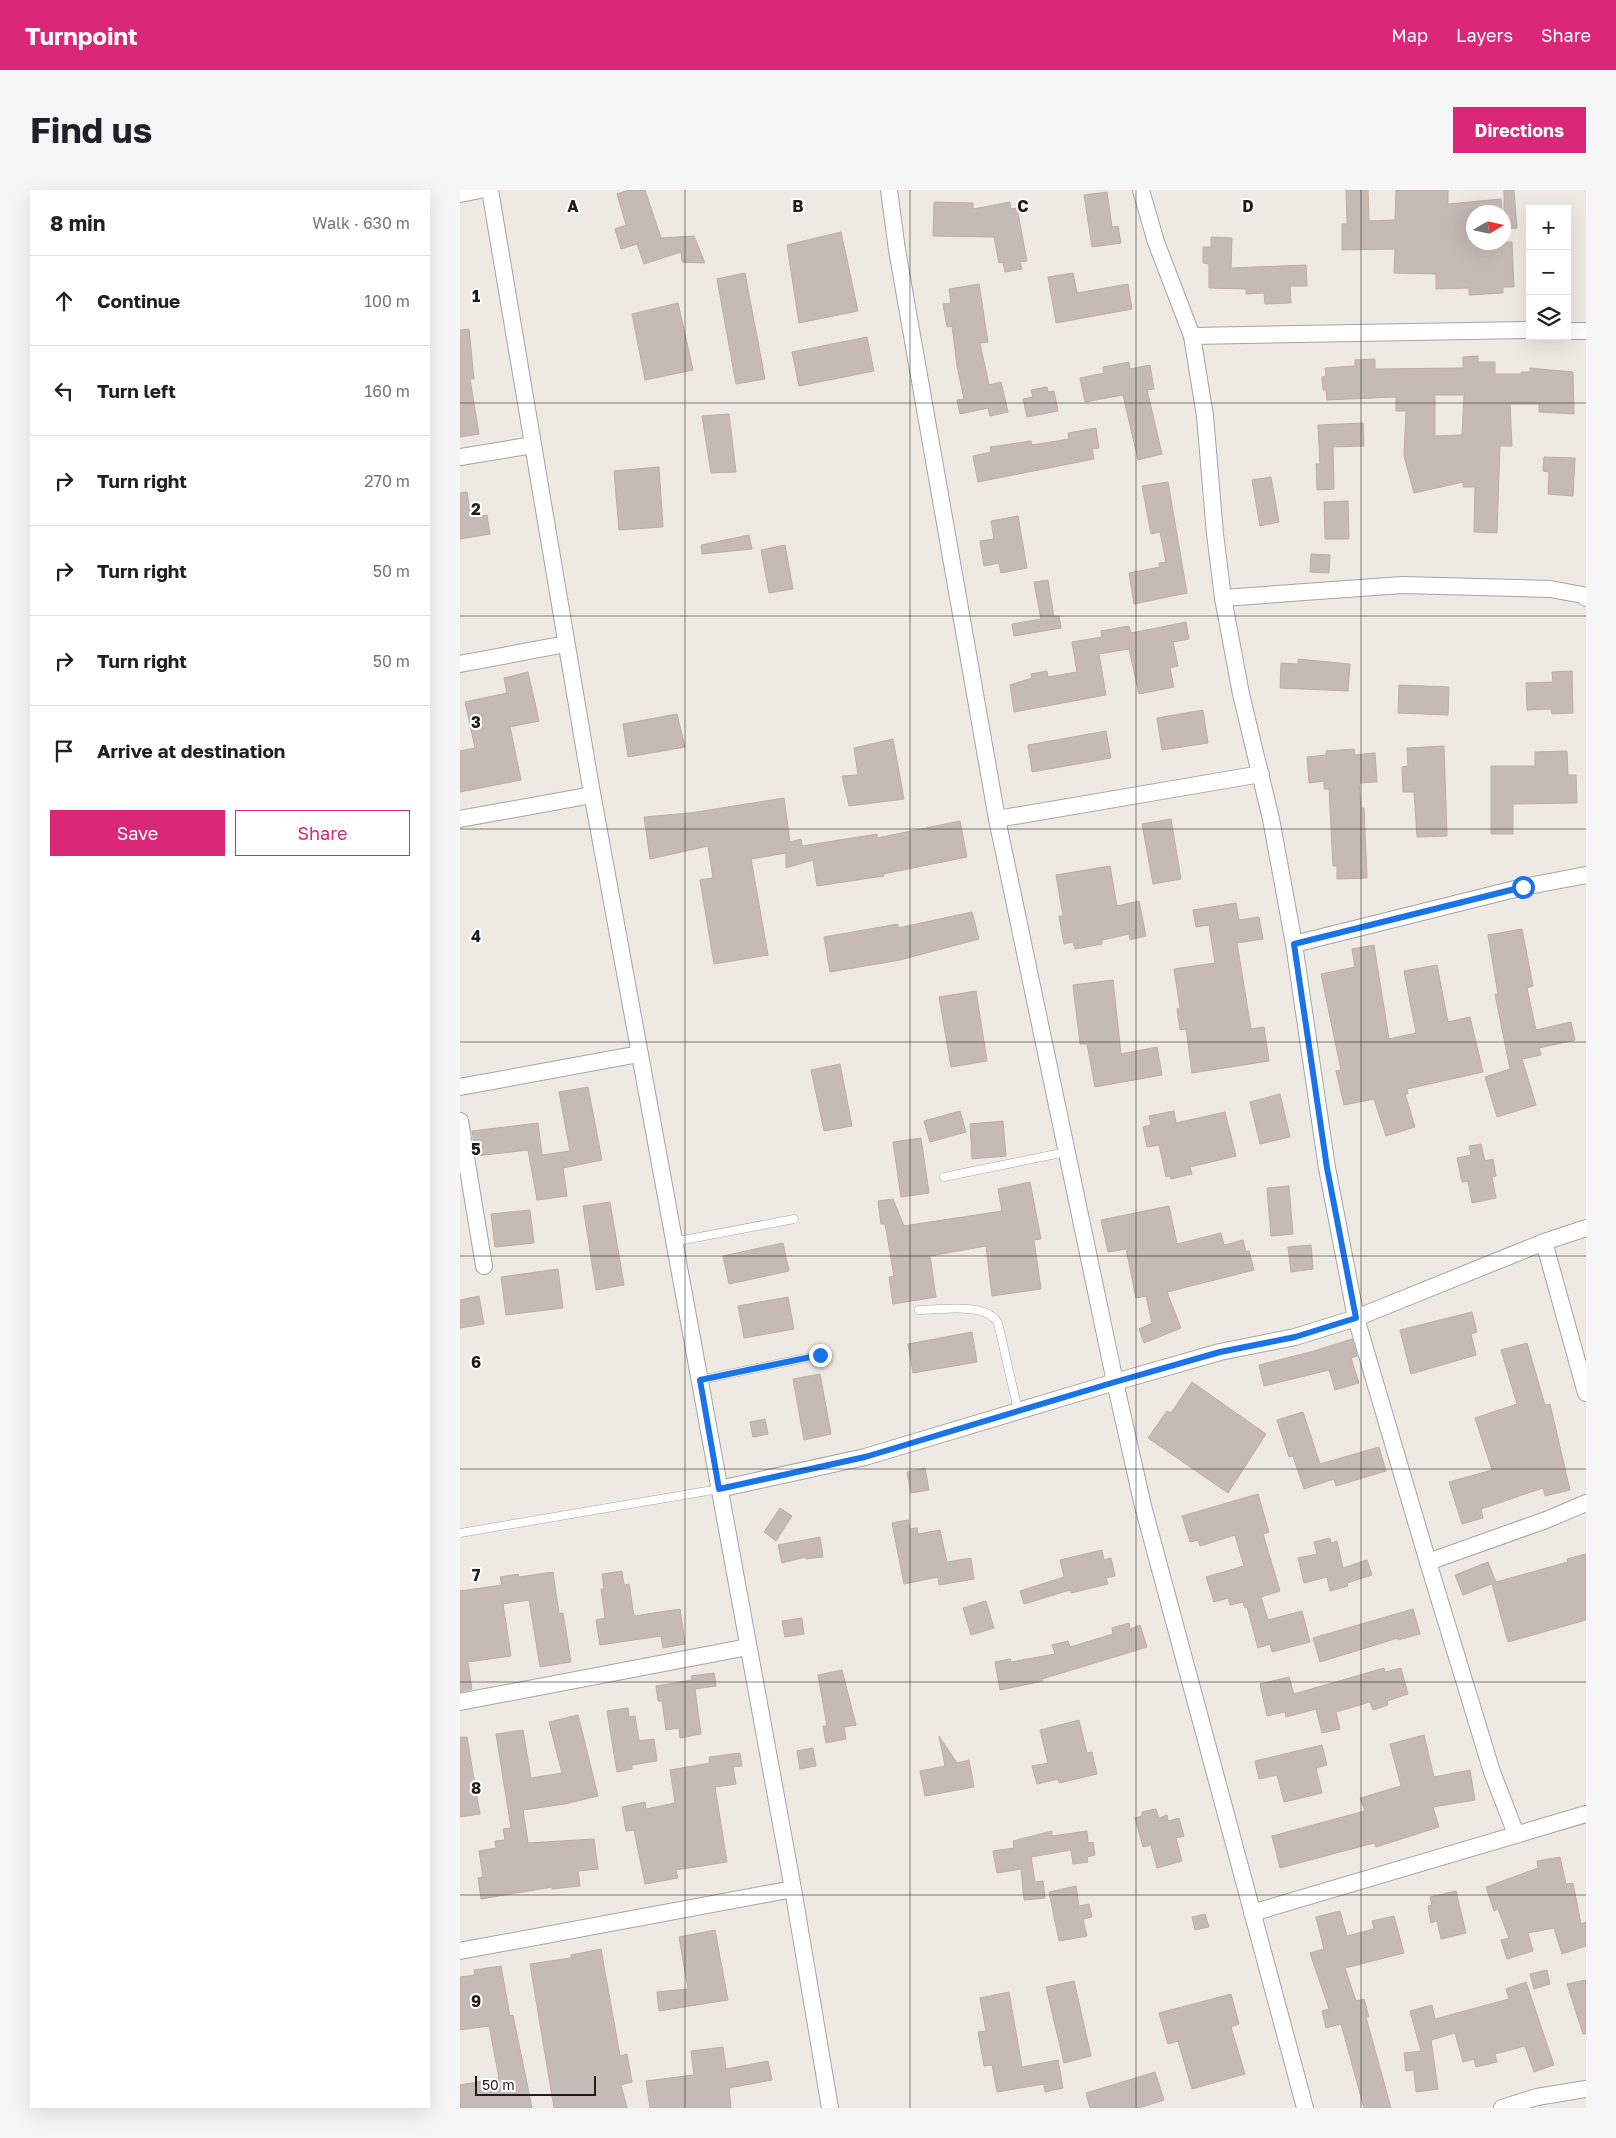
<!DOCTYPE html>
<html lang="en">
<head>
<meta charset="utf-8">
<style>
  :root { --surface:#fff; --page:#f6f6f6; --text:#202124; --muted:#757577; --line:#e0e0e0; --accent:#db2777 }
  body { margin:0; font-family:"Golos Text",sans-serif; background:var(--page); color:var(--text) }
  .controls { position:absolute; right:15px; top:15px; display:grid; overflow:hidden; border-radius:0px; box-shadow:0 5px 20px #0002 }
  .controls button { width:45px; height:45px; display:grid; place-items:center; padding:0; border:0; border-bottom:1px solid var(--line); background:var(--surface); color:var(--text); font:25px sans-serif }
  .compass { position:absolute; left:1006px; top:15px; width:45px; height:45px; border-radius:50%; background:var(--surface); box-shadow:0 5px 20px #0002; rotate:81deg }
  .scale { position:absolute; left:15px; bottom:12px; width:121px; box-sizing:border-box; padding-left:5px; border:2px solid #1d1d1d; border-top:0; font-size:14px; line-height:18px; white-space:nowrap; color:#1d1d1d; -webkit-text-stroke:4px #fff; paint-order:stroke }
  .stop { position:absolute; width:15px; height:15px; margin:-11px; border:4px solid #1a73e8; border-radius:50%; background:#fff }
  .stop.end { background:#1a73e8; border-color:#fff; box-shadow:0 1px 5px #0008 }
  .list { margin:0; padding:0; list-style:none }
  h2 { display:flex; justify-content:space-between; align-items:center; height:65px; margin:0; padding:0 20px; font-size:21px }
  h2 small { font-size:16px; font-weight:400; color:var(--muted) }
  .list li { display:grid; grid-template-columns:32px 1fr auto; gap:15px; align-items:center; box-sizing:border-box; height:90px; padding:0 20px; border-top:1px solid var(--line) }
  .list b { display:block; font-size:19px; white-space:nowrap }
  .list em { font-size:16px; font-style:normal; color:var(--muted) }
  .actions { display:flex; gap:10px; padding:15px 20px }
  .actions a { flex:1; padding:11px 0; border:1px solid var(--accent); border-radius:0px; text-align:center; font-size:18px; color:var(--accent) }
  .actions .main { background:var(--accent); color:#fff }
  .icon { flex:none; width:28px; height:28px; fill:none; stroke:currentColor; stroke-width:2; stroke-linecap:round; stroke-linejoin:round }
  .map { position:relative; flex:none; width:1126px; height:1918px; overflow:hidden; border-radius:0px }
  header { display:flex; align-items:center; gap:30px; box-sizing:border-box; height:70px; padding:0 25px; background:var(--accent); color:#fff }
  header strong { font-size:24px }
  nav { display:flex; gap:28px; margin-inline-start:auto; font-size:18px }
  .intro { display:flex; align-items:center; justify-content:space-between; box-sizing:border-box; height:120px; padding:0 30px }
  h1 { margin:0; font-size:35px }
  .button { padding:12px 22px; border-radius:0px; background:var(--accent); color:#fff; font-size:18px; font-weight:700 }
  main { display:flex; gap:30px; padding:0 30px }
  aside { flex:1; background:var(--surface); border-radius:0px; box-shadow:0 5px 20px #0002 }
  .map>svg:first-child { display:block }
  .building { fill:#c6bab6; stroke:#c1aca5; fill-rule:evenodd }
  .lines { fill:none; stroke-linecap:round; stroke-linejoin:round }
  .lane-casing { stroke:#a4a4a4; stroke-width:9 }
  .street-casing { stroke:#a4a4a4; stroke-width:18 }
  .lane { stroke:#fff; stroke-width:8 }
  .street { stroke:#fff; stroke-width:16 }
  .route { stroke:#1a73e8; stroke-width:6 }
  .grid { fill:none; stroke:#1d1d1d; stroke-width:1; stroke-opacity:0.55 }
  .grid-label { font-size:16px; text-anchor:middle; font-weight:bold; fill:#1d1d1d; stroke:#fff; stroke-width:4; stroke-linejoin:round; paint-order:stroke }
</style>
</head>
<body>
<header>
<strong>Turnpoint</strong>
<nav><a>Map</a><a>Layers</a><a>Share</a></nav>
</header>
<div class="intro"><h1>Find us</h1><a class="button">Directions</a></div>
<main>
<aside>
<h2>8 min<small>Walk · 630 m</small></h2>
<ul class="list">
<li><svg class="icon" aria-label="ahead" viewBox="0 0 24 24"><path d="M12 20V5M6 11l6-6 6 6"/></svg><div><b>Continue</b></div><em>100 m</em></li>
<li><svg class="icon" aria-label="left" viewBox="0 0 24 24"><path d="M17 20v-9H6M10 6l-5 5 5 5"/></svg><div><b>Turn left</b></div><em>160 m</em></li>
<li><svg class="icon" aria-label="right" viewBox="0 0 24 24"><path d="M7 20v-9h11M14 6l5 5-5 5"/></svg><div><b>Turn right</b></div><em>270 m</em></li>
<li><svg class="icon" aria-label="right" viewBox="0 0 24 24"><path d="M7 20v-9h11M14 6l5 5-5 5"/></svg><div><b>Turn right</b></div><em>50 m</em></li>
<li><svg class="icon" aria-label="right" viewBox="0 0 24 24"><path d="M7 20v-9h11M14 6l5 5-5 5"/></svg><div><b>Turn right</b></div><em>50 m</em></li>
<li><svg class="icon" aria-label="arrive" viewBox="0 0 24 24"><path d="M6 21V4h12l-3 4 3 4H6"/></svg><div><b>Arrive at destination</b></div></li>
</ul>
<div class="actions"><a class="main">Save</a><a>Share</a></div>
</aside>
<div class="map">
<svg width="1126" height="1918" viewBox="0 0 1126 1918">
  <rect width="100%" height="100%" fill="#efe9e3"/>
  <g class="building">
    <path d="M169,0H185L201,48L234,46L245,73L222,72L221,62L184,74L177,54L161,59L155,39L166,35L157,4Z"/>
    <path d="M886,0H908L909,31L935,30L936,0H988V14L1041,9L1042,22H1014V52H1052L1054,97H1043V103L1009,105V98L976,99V84L934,83L935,59L882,60V34H887Z"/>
    <path d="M1044,0H1054L1057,38L1044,39Z"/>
    <path d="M647,2L652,37L658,36L661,53L632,57L624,5Z"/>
    <path d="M474,12L513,13V19L550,12L551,19L557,18L567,71L560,72L562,79L545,82L543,72L539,73L534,47L473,46Z"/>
    <path d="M381,42L398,121L339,133L327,55Z"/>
    <path d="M751,47L772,48L771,78L846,75L847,96H830L831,113L805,114L804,103L786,104V99L749,98V74L743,73V57H751Z"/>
    <path d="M285,83L305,189L276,194L257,89Z"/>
    <path d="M613,83L617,103L668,94L672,119L596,133L588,87Z"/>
    <path d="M519,94L528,152L520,153L529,195L541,192L548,222L530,226L528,218L500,224L497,210L504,209L497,176L492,136L487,137L483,114L491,113L489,99Z"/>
    <path d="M218,113L233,180L185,190L172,124Z"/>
    <path d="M9,139L14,189H10L19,244L0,247V140Z"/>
    <path d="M407,147L414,181L339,196L332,162Z"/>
    <path d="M1018,166V172H1035V184H1061V182H1070V178L1113,182L1114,224L1079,222V214H1050L1052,256H1040L1037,343L1014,342L1015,297H1003V292L954,303L944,266L946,221H936V207L867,210L866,200H863L862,187L866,186L865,178L895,176V170L915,169V179L1003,178V167ZM975,205H1004L1002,245L975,246Z"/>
    <path d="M669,172L670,179L690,175L694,199L687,200L702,264L678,270L663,205L625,212L620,188L644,183L643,177Z"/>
    <path d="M587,197L588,202L594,201L598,221L567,227L563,209L573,207L571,200Z"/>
    <path d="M269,224L276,282L251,283L242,226Z"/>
    <path d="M903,233L904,256L873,257L874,299L857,300L856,274H860L858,235Z"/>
    <path d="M636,238L639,258L632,259L634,269L518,292L513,266L531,262L530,257L571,251L572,255L609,249L608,243Z"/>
    <path d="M1084,267L1115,268L1113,306L1088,304L1089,282L1083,281Z"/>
    <path d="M199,277L203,337L159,340L154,281Z"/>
    <path d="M811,287L819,332L800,336L792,290Z"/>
    <path d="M708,292L727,403L674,414L669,383L700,377L699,373L706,372L700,342L691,344L682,296Z"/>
    <path d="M7,302L11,328L27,325L30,344L0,349V303Z"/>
    <path d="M888,311L889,349H865L864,312Z"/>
    <path d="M558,326L567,378L541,383L539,373L524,376L520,351L534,349L531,331Z"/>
    <path d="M289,345L292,359L242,364L241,355Z"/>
    <path d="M325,355L333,399L309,403L301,360Z"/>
    <path d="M851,364L870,365L869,383L850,382Z"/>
    <path d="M588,390L594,427L599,426L601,438L554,446L552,434L581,429L574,392Z"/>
    <path d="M726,432L729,449L713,452L718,476L710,478L714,497L679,504L669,459L639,464L646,505L554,522L550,495L572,488L571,484L587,481L588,487L617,482L612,452L642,447L641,441L669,436L671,443Z"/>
    <path d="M838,469L890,474L888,501L820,498L821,473L838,474Z"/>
    <path d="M1112,481L1113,523L1092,524L1091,519L1067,520L1066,493L1093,492L1092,482Z"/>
    <path d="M68,482L79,531L50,537L61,590L0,602V561L15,558L5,512L47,503L44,488Z"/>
    <path d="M939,495L989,497L988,525L938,523Z"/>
    <path d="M743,520L748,553L702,560L697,528Z"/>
    <path d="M217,524L225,557L168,567L163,534Z"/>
    <path d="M646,541L651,568L572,582L568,555Z"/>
    <path d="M433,549L444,609L389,616L382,586L398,585L394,558Z"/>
    <path d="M984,556L987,646L957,647L954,602H943L942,577L948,576L947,558Z"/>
    <path d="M894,559L895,565L915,563L917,592L899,593L901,618H904L907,688L877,689V676H873L869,599H864V591L849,593L847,567L866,565V561Z"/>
    <path d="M1107,561L1108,585H1116L1117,613L1053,614V644H1031V576H1075V562Z"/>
    <path d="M324,608L330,652L341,649L342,656L417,644V648L500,631L507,667L423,684L424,686L357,696L353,670L326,678V663L291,669L308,765L254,774L240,690L253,688L248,656L190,669L184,627L230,623Z"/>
    <path d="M711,629L721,689L693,694L682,634Z"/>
    <path d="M650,676L657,716L679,711L686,746L670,750L669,744L642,750V754L615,759L613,752L604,754L599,726H603L596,685Z"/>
    <path d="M776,713L779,730L799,727L803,749L777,753L791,839L804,837L809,871L732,883L726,839L720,840L717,819L720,818L714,779L755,773L749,735L736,737L733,720Z"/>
    <path d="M512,722L519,749L440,770L370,782L364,747L438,734V738Z"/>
    <path d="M1062,739L1073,796L1067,798L1076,840L1111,832L1115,850L1079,858L1081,865L1062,869L1076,915L1037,927L1025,887L1050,879L1035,804H1038L1028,745Z"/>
    <path d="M914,755L929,849L956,843L944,781L977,775L988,832L1010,827L1023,882L947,899L948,904H945L955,937L926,946L914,909L884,915L876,881L881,880L861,784L895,777L892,759Z"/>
    <path d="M653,790L661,864L697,857L702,885L635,897L627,854H620L613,795Z"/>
    <path d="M516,801L527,871L491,877L479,807Z"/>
    <path d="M380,874L392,936L364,941L351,880Z"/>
    <path d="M128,897L142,970L103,978L107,1006L77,1010L68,960L16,966L12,941L78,933L82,965L110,961L99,902Z"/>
    <path d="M820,904L830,947L800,954L790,912Z"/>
    <path d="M500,921L506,942L470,952L464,931Z"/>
    <path d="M714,921L716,933L765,922L776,966L730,977L732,984L711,989L710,986L706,987L699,955L687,957L683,937L691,935L689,926Z"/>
    <path d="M543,931L546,966L512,969L510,934Z"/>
    <path d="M461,948L469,1003L441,1007L433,952Z"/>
    <path d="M1021,954L1025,971L1033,969L1036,986L1032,987L1036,1008L1012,1013L1008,991L1002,992L997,968L1011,965L1009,956Z"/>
    <path d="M570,992L581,1049L574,1050L581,1099L532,1106L526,1056L470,1066L476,1107L433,1114L429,1087L434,1086L425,1034H421L418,1011L433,1009L444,1036L542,1021L538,999Z"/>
    <path d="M829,996L833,1044L811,1046L807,998Z"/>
    <path d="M150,1012L164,1095L136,1100L123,1016Z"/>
    <path d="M709,1016L717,1054L761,1043L764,1055L783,1050L786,1062L789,1061L794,1080L707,1102L721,1138L684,1153L679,1139L692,1133L686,1106L676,1108L666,1059L648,1062L641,1030Z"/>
    <path d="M70,1020L74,1053L35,1057L31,1024Z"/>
    <path d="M323,1053L329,1081L269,1094L263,1066Z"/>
    <path d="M851,1055L853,1079L831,1082L828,1057Z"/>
    <path d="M98,1079L103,1118L46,1125L41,1087Z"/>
    <path d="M19,1106L24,1134L0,1138V1110Z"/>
    <path d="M328,1107L334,1139L284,1148L278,1116Z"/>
    <path d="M1012,1122L1017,1142L1011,1144L1016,1165L951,1184L940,1140Z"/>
    <path d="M512,1142L517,1172L453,1183L448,1154Z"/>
    <path d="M892,1149L897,1166L891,1168L899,1193L875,1200L869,1180L804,1196L799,1175L854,1161Z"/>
    <path d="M1067,1153L1085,1215L1090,1214L1110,1300L1085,1306L1083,1298L1021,1319L1023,1328L1002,1334L989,1292L1032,1280L1015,1228L1057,1214L1041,1160Z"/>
    <path d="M360,1184L371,1244L344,1250L333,1189Z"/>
    <path d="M732,1192L806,1244L768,1303L688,1248L707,1221L711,1223Z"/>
    <path d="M843,1222L860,1274L919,1257L926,1281L876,1296L874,1289L844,1299L833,1266L829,1267L817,1230Z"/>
    <path d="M305,1229L308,1244L293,1247L290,1232Z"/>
    <path d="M465,1278L469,1300L451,1303L447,1282Z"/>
    <path d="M798,1304L809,1342L803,1344L820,1401L801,1407L808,1430L842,1421L850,1452L812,1462L810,1454L798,1458L787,1417L785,1418L783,1412L770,1415L768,1408L754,1412L746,1387L784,1376L775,1345L740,1356L738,1350L730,1352L722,1326Z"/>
    <path d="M320,1318L332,1326L316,1351L304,1342Z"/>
    <path d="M448,1330L450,1339L457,1338L458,1344L480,1340L487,1372L511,1368L514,1389L479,1395L478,1387L444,1394L432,1333Z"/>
    <path d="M360,1347L363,1367L346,1369V1367L322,1373L318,1355Z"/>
    <path d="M870,1348L871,1353L877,1351L883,1378L907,1370L912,1385L887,1393L888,1396L870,1401L867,1387L844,1393L838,1368L857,1364L854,1352Z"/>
    <path d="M642,1360L644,1370L651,1368L655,1386L646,1388L648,1394L611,1403L610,1400L564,1414L560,1401L604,1387L600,1370Z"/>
    <path d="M1126,1364V1430L1048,1452L1032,1394L1003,1405L995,1385L1028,1372L1036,1392L1108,1372L1107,1369Z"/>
    <path d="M162,1381L164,1395L169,1394L174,1426L220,1419L225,1454L203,1458L201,1446L140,1455L136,1430L145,1428L141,1399H144L142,1384Z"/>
    <path d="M93,1382L99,1424L103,1423L111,1472L80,1477L69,1410L43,1414L51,1466L8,1472L12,1499L0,1502V1401L42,1395L40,1387L58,1384L59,1387Z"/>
    <path d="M526,1411L534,1438L511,1445L503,1418Z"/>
    <path d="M953,1419L960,1444L938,1450V1448L860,1472L853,1448Z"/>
    <path d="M342,1428L344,1444L325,1447L322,1431Z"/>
    <path d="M669,1433L670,1439L680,1435L687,1457L582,1489L583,1491L540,1500L535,1472L550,1469L551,1472L595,1464L592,1455L608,1451L610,1457L653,1444L652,1438Z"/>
    <path d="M924,1478L925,1482L941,1478L948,1504L927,1511L928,1515L913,1520L910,1512L876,1522L880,1539L862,1543L856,1519L826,1527L825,1522L807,1526L800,1494L829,1487L834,1504Z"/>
    <path d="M382,1480L396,1535L384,1537L386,1549L366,1553L363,1536H367L358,1485Z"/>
    <path d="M254,1483L256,1496L235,1499L241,1544L220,1548L219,1538L206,1540L202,1511H198L196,1496L232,1490L231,1486Z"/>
    <path d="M168,1518L169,1527L175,1526L179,1551L194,1549L197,1571L172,1575V1579L157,1582L147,1521Z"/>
    <path d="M118,1525L138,1606L105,1614L63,1620L68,1653L134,1649L138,1679L118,1681L120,1696L92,1699V1697L21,1709L18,1688L23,1687L19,1661L36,1658L35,1651L45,1650L43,1639L51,1638L36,1544L63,1540L71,1588L102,1583L89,1532Z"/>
    <path d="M619,1530L627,1563L632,1562L637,1584L599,1593L598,1589L577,1594L572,1576L588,1573L580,1540Z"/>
    <path d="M964,1545L974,1587L1010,1580L1015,1610L973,1617L979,1637L916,1657L914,1653L820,1678L812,1646L905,1621L900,1608L941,1596L930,1554Z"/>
    <path d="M479,1546L497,1573L509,1570L514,1597L465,1606L460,1581L485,1576Z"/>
    <path d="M0,1547H7L20,1624L0,1627Z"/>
    <path d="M862,1555L867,1575L856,1578L862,1603L824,1612L817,1585L799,1589L795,1571Z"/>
    <path d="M353,1558L356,1576L340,1579L337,1561Z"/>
    <path d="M280,1563L282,1576L273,1577L276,1594L255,1597L267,1672L216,1680L218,1688L185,1694L174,1640L166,1641L162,1617L185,1612L186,1619L215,1613L210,1580L250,1573L249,1567Z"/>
    <path d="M696,1619L699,1628L707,1625L708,1631L719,1628L724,1646L716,1648L722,1671L697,1678L691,1655L683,1657L675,1628L682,1626V1622Z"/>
    <path d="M592,1641V1646L627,1641L628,1653L633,1652L635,1665L627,1667L628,1672L613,1674L611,1660L571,1667L575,1692L583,1691L585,1708L564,1710L561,1679L537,1683L533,1661L554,1658L553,1651Z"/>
    <path d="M1100,1667L1106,1694L1113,1693L1121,1734L1126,1732V1756L1102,1764L1094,1738L1068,1743L1073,1761L1047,1769L1041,1750L1049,1748L1038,1719L1034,1721L1026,1697L1078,1678L1077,1671Z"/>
    <path d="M616,1696L619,1716L629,1714L632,1727L623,1729L627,1746L599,1751L589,1702Z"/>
    <path d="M996,1701L1006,1743L981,1749L977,1731L971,1733L968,1716L972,1715L970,1707Z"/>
    <path d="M880,1721L887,1746L914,1739L912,1731L934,1726L944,1763L885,1778L896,1811L904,1809L909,1827H906L931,1918H904L881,1834L866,1838L862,1821L869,1819L850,1763L864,1759L856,1727Z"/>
    <path d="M745,1724L749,1737L735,1740L732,1727Z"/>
    <path d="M255,1740L268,1810L199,1821L197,1802L228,1799L219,1747Z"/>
    <path d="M141,1759L160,1866L167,1864L172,1892L161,1895L167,1918H94L70,1774L111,1768V1765Z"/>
    <path d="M41,1776L50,1826L53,1825L72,1918H0V1895L39,1888L29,1836L0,1840V1787L15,1785L14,1780Z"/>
    <path d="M1087,1780L1090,1794L1074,1799L1070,1784Z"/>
    <path d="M1126,1790V1844H1123L1107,1794Z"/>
    <path d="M614,1791L631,1866L604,1873L586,1797Z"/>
    <path d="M1066,1792L1094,1875L1074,1882L1065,1856L1035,1864L1037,1872L1016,1877L1014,1869L1003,1872L995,1843L971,1850L978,1899L956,1902L954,1880L946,1881L944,1863L961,1861L950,1821L972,1815L975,1829L1049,1809L1046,1799Z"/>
    <path d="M549,1802L562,1877L598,1870L603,1898L585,1902L584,1894L537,1902L532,1875L524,1876L518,1842L526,1841L520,1808Z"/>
    <path d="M771,1804L779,1834L771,1837L785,1884L732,1899L718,1851L708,1854L699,1823Z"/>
    <path d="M263,1857L266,1879L308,1871L312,1890L269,1898L271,1918H190L186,1891L234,1885L231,1861Z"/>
    <path d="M695,1882L704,1910L679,1918H630L626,1903Z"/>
  </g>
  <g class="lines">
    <defs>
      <g id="lane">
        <path d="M484,987L606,962"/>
        <path d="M213,1052L334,1029"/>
        <path d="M459,1120C481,1120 526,1112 538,1133L558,1220"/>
        <path d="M240,1190L360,1165"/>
        <path d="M0,1343L259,1299"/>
      </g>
      <g id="street">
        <path d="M30,0L130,592L333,1699L370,1918"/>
        <path d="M429,0L437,60L537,629L655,1192L683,1316L845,1918"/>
        <path d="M681,0L696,52L732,146L745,226L755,344L763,408L781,504L811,629L834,754L867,978L896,1128L968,1372L1032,1582L1056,1644"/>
        <path d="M0,4L20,0"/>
        <path d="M1107,141H1126"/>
        <path d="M732,146L1070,140"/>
        <path d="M0,267L73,255"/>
        <path d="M763,408L942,395L1090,399L1123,405L1126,408"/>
        <path d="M0,474L106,454"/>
        <path d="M0,629L132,605"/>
        <path d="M537,629L801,584"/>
        <path d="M834,754L1063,697L1126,685"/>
        <path d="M0,897L179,864"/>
        <path d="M0,931L24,1076"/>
        <path d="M1084,1052L1126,1203"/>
        <path d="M259,1299L405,1267L655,1192L760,1162L835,1147L896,1128L1084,1052L1126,1038"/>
        <path d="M968,1372L1086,1330L1126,1313"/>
        <path d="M0,1512L288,1457"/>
        <path d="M792,1723L1126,1624"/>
        <path d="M0,1761L333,1699"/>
        <path d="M1042,1918L1077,1907L1126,1899"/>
      </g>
    </defs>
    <use href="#lane" class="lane-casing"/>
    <use href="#street" class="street-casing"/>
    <use href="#lane" class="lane"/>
    <use href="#street" class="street"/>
  </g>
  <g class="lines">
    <path class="route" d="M360,1165L240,1190L259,1299L405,1267L655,1192L760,1162L835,1147L896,1128L867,978L834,754L1063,697"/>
  </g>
  <path class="grid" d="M225,0V1918M450,0V1918M676,0V1918M901,0V1918M0,213H1126M0,426H1126M0,639H1126M0,852H1126M0,1066H1126M0,1279H1126M0,1492H1126M0,1705H1126"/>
  <g class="grid-label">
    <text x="113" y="22">A</text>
    <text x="338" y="22">B</text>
    <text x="563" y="22">C</text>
    <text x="788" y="22">D</text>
    <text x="16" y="112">1</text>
    <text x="16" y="325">2</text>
    <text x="16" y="538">3</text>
    <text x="16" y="752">4</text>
    <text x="16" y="965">5</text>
    <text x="16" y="1178">6</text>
    <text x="16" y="1391">7</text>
    <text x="16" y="1604">8</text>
    <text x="16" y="1817">9</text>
  </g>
</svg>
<div class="controls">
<button>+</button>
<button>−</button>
<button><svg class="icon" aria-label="layers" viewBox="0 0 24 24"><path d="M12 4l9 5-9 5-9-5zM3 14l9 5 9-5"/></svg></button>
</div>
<svg class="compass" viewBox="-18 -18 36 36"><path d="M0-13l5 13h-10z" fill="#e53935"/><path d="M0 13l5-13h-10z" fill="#757577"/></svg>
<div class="scale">50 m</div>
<div class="stop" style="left:1063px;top:697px"></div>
<div class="stop end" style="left:360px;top:1165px"></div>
</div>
</main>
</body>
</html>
